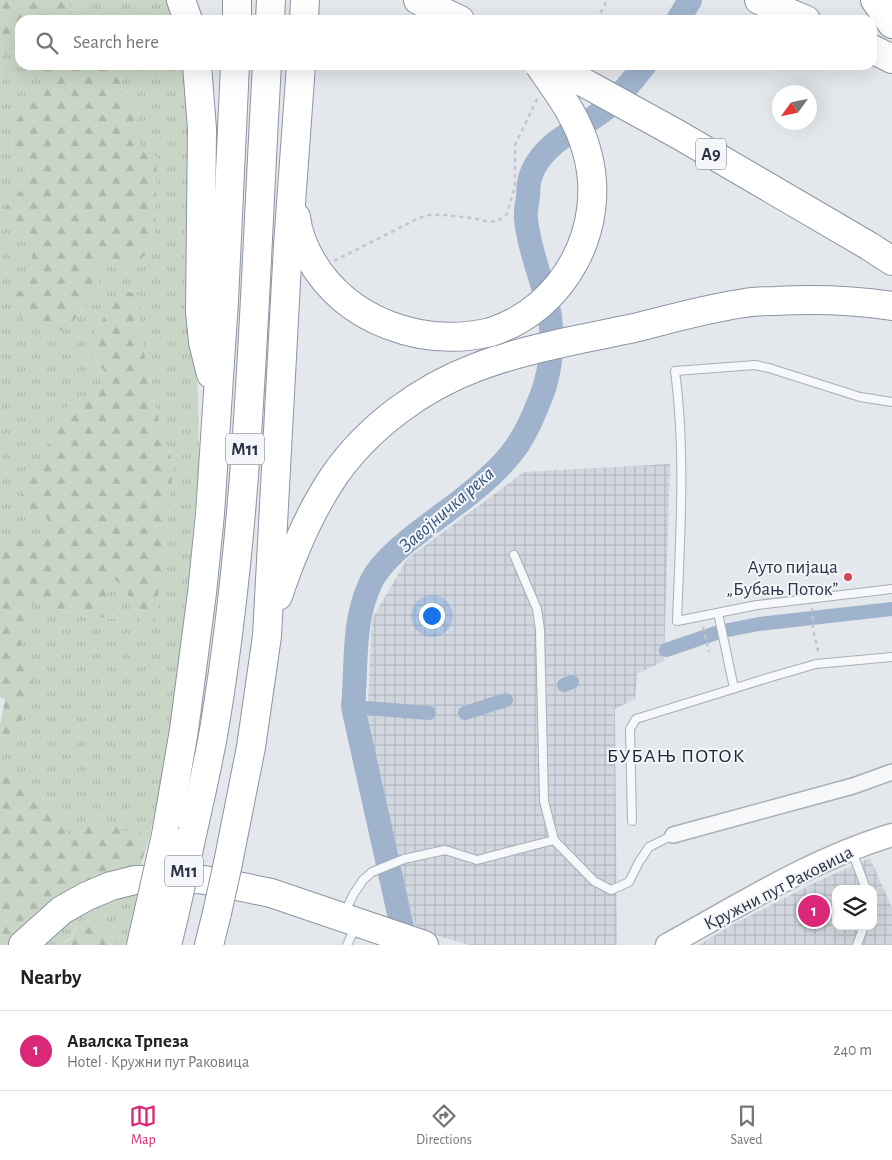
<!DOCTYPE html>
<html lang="en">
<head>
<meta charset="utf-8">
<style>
  :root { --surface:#fff; --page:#f6f6f6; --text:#222; --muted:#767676; --line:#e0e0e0; --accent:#db2777 }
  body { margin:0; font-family:"Alegreya Sans",sans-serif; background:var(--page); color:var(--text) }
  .controls { position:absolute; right:15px; bottom:15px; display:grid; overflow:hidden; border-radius:10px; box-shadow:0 5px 20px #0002 }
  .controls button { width:45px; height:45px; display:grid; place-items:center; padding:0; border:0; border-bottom:1px solid var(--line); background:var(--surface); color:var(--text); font:25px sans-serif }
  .compass { position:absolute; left:772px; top:85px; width:45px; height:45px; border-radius:50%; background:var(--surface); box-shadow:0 5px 20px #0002; rotate:237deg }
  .you { position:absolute; left:431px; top:615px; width:18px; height:18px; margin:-12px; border:4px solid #fff; border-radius:50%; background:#1a73e8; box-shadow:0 0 0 8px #1a73e833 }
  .badge { display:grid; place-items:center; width:32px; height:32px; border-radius:50%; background:var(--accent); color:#fff; font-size:16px; font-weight:700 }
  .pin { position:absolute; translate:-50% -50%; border:2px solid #fff; box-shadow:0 1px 5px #0006 }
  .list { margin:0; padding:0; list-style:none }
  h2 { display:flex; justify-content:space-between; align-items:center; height:65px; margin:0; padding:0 20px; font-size:21px }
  h2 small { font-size:16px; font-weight:400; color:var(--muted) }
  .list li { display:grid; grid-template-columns:32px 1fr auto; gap:15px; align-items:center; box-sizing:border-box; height:80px; padding:0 20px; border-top:1px solid var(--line) }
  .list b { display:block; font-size:19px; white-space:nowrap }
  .list p { margin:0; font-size:16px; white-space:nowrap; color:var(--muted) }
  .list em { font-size:16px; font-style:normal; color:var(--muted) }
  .icon { flex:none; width:28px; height:28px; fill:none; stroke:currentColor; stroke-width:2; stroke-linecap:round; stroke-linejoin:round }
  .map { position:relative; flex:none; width:892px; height:945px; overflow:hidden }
  .search { position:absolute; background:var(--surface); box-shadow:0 5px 20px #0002; left:15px; right:15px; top:15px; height:55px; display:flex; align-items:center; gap:12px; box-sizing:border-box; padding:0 18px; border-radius:15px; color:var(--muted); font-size:19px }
  .sheet { height:145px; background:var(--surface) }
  nav { display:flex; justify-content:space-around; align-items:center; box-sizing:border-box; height:70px; border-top:1px solid var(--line); background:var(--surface); font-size:14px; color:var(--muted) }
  nav a { display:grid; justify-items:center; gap:2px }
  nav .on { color:var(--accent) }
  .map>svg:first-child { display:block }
  .industrial { fill:url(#industrial-grid); fill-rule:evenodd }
  .grass { fill:url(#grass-tufts) }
  .forest { fill:url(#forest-firs) }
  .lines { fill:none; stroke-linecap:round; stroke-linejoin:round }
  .canal { stroke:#9fb4cc; stroke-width:14 }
  .river { stroke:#9fb4cc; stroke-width:24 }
  .service-casing { stroke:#a9aeb7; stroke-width:10 }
  .minor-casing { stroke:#a9aeb7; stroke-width:18 }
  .secondary-casing { stroke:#a9aeb7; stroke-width:25 }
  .motorway-casing { stroke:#8b94a3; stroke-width:30 }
  .path { stroke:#c2c5cb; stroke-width:2.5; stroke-dasharray:4 4; stroke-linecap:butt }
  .service { stroke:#f7f8fa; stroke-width:8 }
  .minor { stroke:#f7f8fa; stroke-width:15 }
  .secondary { stroke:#fff; stroke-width:22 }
  .motorway { stroke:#fff; stroke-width:28 }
  .motorway-bridge-casing { stroke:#8b94a3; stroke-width:30; stroke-linecap:butt }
  .motorway-bridge { stroke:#fff; stroke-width:28 }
  .poi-dot { fill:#d1495b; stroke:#f4f6f9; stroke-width:2 }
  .labels { text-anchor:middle; stroke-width:4; stroke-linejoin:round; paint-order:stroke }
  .shield { fill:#f4f6f9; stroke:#676e7b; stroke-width:1 }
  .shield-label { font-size:18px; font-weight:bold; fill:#2b3445 }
  .poi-label { font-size:19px; fill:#2b3445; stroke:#f4f6f9; text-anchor:end }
  .street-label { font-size:19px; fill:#2b3445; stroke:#f4f6f9 }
  .water-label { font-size:20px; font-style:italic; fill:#34527a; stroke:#f4f6f9 }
  .neighbourhood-label { font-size:20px; letter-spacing:1px; fill:#1d2536; stroke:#f4f6f9 }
</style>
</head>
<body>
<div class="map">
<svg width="892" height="945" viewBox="0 0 892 945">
  <defs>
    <pattern id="industrial-grid" width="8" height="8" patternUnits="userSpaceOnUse" patternTransform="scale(1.25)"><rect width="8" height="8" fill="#d2d6de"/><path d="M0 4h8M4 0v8" fill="none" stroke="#b4b8c0"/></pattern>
    <pattern id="grass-tufts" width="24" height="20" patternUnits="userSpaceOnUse" patternTransform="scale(1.25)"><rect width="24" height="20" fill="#c9d6c5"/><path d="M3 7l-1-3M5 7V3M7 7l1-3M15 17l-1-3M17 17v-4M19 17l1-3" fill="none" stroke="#adb8ab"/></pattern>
    <pattern id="forest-firs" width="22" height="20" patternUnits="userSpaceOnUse" patternTransform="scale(1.25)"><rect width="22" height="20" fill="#c9d6c5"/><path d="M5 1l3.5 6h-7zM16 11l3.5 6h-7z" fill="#adb8ab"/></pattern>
  </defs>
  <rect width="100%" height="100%" fill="#e4e7ec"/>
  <g class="industrial">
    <path d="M670,464L664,661L637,674L635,699L615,709L617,945H470L417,930L412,916L387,809L370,757L367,725L372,619L407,559L524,472Z"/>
    <path d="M870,858L892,908V945H698L732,925L818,881ZM836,889H873V926H836Z"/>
  </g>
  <g class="grass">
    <path d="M61,0H174L180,20H79L67,3Z"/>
    <path d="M18,52L20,53V65H36L41,74V88L12,127L13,156L32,178L4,220L35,237L27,293L69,326L86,307L99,284L94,265L109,260L138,263L155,243V211L136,130L138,113L121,85L126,65H188L196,363L198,398L199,467L183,641L160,790L149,839L136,829L123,832L118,826L86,827L80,836L72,838L66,831V817L44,803C38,776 20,792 6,774C3,769 3,760 2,754L15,739L33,668L20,648L27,608L36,602L80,616L119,619L109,600L105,582L113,578L124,588L143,623L155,620L174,464L162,435L140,334V296L92,355L104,371V385L60,411L49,428L51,456L27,512L44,515L55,529L44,543L23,536L0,540V60L6,53Z"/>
    <path d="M138,889L126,945H114L113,939L76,926C72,938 70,942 56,943L54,945H34L72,915Z"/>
  </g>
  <g class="forest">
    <path d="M0,0H61L67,3L79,20H20V53L18,52L6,53L0,60Z"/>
    <path d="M36,65H126L121,85L138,113L137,130L143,152L157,157L155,243L138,263L109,260L94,265L99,284L86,307L69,326L48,337L11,309V291L27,292L35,237L4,220L3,211L32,178L13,156L12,127L41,88V74Z"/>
    <path d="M126,291L141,296L140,334L162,435L174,464L155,621L143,623L124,588L113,578L106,582L109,600L120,619L80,616L36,602L27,608L20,648L33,668V681L15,739L2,754C3,760 3,769 6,774C20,792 37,776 44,803L67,817L66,831L72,838L80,836L86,827L119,826L123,832L136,829L149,839L139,871L14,945H0V725L5,700L0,697V540L23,536L44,543L55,529L44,515L27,512L20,501L34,465L51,456L49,428L60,411L104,385V371L92,355V336L105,316Z"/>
    <path d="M83,920L94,922L113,939L114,945H54L56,943C80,942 68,932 83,920Z"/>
  </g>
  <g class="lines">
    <g class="canal">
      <path d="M728,630L759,624L892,609"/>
      <path d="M666,650L716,633"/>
      <path d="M564,685L572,682"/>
      <path d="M353,707L429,713"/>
      <path d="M465,713L506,700"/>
    </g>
    <g class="river">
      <path d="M678,20L690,0"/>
      <path d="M406,945L353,707C357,665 352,621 371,582C385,553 433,522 459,502C482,484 509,462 523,436C529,426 534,414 538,404C550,378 554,346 550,317C545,284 529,253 526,219C525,212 527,204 528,196C528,187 529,178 533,170C549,137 584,128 609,106C622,94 633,79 645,65"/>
    </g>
    <defs>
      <g id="service">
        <path d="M892,402L860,397L769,368L755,365L675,371C686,453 680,538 677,621L757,605L892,589"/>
        <path d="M514,555L537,609L540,630L544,801L554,840L594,881L611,890L629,882L639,862L649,847L673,835"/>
        <path d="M718,613L734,688"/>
        <path d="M632,821L630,729L636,719L771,677L816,664L892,657"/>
        <path d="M852,851L866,889"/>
        <path d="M344,914L353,895L363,880L372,872L404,859L445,850L477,860L554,840"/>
        <path d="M347,945L355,928"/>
        <path d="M857,945L864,926"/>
      </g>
      <path id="minor" d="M673,835L853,786L892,772"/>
      <path id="secondary" d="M667,945C740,905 812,859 892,835"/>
      <g id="motorway">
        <path d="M181,0L188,20"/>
        <path d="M418,0L460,20"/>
        <path d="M759,0L806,20"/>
        <path d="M875,0L892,24"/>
        <path d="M237,20V0"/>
        <path d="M270,20L271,0"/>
        <path d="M304,20L305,0"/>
        <path d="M872,49L892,59"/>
        <path d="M197,65L202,129L200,312L203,342L211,374"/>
        <path d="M296,217C298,233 303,246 311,260C347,322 423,348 491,332"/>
        <path d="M869,246L892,261"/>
        <path d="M278,596C292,554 309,513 334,476C368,427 421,388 477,367C527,348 582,339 634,328C671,319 708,308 745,303C755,301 765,301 775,301C815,299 853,300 892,306"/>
        <path d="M193,830C201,795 209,759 215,724C251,506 254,285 267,65"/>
        <path d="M166,835L184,730L202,593L210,514L224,301L235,65"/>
        <path d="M228,863L251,747L267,636L288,245L301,65"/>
        <path d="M23,945L62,910L87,896L111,886L135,880L197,879L218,882L271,893L424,945"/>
        <path d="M141,945L149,910"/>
        <path d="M167,945L175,912"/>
        <path d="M209,945L217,913"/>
      </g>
    </defs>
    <use href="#service" class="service-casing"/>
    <use href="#minor" class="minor-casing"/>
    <use href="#secondary" class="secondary-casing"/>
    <use href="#motorway" class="motorway-casing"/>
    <g class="path">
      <path d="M597,20L607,0"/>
      <path d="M334,261L419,218L429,215H444L472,218L490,222L499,220L507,214L515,186V145L538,97"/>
      <path d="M812,608L813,629L819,655"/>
      <path d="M703,627L709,652"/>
    </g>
    <use href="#service" class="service"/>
    <use href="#minor" class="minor"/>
    <use href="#secondary" class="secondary"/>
    <use href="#motorway" class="motorway"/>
    <defs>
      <g id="motorway-bridge">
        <path d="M552,65L679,135L869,246"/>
        <path d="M491,332C565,308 608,227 587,152C579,120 558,92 539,65"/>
        <path d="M149,910L166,835"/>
        <path d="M175,912L193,830"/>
        <path d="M217,913L228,863"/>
      </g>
    </defs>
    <use href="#motorway-bridge" class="motorway-bridge-casing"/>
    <use href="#motorway-bridge" class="motorway-bridge"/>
  </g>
  <circle class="poi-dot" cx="848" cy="577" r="5"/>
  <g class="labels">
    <g class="shield">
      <rect x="696" y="138.5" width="30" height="31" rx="4"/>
      <rect x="226" y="433.5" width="38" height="31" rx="4"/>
      <rect x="165" y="855.5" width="38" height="31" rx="4"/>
    </g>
    <g class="shield-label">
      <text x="711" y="160">A9</text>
      <text x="245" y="455">M11</text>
      <text x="184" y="877">M11</text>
    </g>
    <g class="poi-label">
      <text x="838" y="573">Ауто пијаца<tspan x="838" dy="22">„Бубањ Поток”</tspan></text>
    </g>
    <g class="street-label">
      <text transform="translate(778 887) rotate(-27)" y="7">Кружни пут Раковица</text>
    </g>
    <g class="water-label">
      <text transform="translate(446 509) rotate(-41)" y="7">Завојничка река</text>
    </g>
    <g class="neighbourhood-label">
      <text x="676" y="762">БУБАЊ ПОТОК</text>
    </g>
  </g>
</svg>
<div class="controls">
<button><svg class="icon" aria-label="layers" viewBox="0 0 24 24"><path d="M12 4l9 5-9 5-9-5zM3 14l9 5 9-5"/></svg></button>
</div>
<svg class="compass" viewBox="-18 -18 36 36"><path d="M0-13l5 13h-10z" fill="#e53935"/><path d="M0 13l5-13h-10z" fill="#767676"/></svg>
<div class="you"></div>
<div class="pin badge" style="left:814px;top:911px">1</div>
<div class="search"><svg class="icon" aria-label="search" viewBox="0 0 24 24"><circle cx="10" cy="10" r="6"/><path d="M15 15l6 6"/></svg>Search here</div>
</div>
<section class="sheet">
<h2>Nearby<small></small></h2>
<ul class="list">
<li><span class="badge">1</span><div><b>Авалска Трпеза</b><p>Hotel · Кружни пут Раковица</p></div><em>240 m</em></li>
</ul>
</section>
<nav>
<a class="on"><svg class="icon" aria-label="map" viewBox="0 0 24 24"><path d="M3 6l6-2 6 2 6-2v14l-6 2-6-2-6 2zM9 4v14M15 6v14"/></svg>Map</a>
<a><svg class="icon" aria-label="directions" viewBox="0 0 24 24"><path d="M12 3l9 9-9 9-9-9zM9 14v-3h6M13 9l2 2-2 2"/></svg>Directions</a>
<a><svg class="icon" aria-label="saved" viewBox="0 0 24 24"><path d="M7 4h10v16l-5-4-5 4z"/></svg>Saved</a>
</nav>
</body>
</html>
